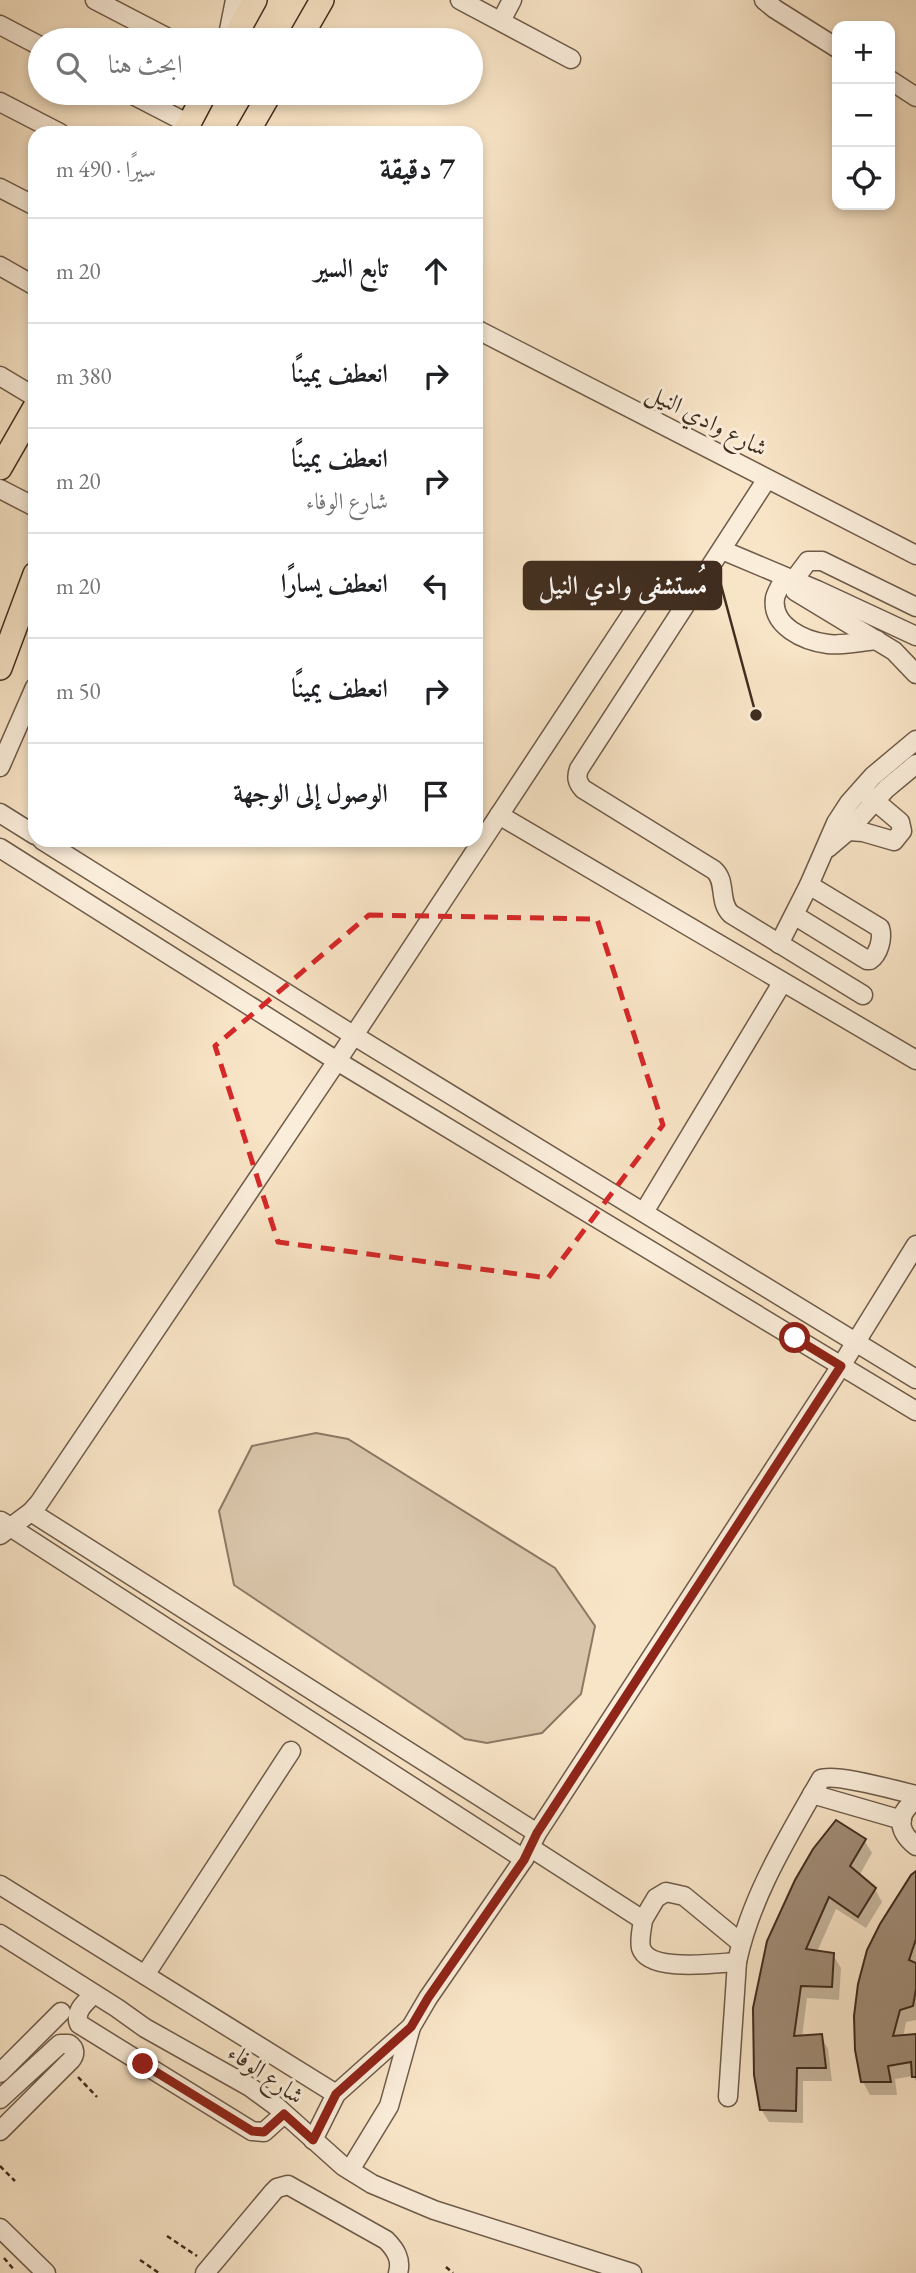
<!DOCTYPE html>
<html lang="ar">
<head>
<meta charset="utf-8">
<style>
  :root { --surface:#fff; --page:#f2f2f2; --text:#202124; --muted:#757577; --line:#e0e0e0 }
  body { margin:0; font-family:"EB Garamond",Amiri,serif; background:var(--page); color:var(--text); direction:rtl }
  .controls { position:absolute; right:21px; top:21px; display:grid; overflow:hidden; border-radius:14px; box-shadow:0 4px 10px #0003 }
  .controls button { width:63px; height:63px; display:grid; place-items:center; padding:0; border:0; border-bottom:2px solid var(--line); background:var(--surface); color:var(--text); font:35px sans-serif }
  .stop { position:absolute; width:21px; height:21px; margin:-16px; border:5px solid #8f2418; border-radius:50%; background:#fff }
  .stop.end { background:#8f2418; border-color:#fff; box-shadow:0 2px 7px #0008 }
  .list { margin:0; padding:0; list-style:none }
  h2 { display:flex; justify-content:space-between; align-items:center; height:91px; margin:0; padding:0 28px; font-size:30px }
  h2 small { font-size:23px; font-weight:400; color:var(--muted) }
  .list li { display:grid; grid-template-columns:46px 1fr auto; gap:21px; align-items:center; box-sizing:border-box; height:105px; padding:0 28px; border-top:2px solid var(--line) }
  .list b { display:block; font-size:26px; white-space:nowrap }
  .list p { margin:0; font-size:23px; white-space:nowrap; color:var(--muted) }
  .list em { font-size:23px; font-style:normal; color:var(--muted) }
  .icon { flex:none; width:38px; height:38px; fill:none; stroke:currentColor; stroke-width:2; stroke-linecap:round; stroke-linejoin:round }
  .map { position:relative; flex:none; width:916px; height:2273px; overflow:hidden; direction:ltr }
  .search { position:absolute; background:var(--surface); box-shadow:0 4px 10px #0003; left:28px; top:28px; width:455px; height:77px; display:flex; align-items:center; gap:18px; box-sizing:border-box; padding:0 24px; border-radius:38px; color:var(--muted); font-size:26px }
  .panel { position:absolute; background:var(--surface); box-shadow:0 4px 10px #0003; left:28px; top:126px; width:455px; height:721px; border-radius:21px; direction:rtl }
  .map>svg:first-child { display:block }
  .green { fill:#d9c5aa; stroke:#8c7964; stroke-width:2 }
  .shadow { fill:#0003 }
  .building { fill:#a08c76; stroke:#402d1f; stroke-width:2 }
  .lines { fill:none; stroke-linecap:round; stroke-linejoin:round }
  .minor-casing { stroke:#6e5b49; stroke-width:21 }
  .major-casing { stroke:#402d1f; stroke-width:26 }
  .path { stroke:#402d1f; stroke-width:2.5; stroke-dasharray:5 3.5; stroke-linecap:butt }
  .minor { stroke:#faedda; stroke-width:18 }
  .major { stroke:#f8e4c6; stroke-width:23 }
  .route { stroke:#8f2418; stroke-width:9 }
  .marked { fill:none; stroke:#d62828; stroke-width:5; stroke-dasharray:14 9; stroke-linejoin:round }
  .labels { text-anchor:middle; stroke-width:6; stroke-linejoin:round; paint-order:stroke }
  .street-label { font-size:24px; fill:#402d1f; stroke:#faedda }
  .leader { fill:none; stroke:#402d1f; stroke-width:2.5 }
  .callout-dot { fill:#402d1f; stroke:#faedda; stroke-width:2.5 }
  .callout { fill:#402d1f; stroke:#402d1f; stroke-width:2.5 }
  .callout-label { font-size:26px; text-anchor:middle; font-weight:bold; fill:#fff }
</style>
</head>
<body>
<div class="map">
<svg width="916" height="2273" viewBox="0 0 916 2273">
  <rect width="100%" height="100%" fill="#f8e4c6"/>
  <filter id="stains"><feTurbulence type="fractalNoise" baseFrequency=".00286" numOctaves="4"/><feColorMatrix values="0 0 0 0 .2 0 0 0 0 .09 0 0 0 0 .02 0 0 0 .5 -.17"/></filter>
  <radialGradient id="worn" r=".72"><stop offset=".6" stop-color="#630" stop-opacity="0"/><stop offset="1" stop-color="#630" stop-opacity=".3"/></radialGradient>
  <path class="green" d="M316,1433L348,1439L555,1568L595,1626L581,1694L542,1733L487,1743L465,1739L234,1585L219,1511L252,1446Z"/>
  <g class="shadow">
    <path d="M864,1840L872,1853L859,1876L875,1889L882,1902L866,1928L836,1909L817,1952L833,1955L841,1968L839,2000L807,1998L802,2037L821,2036L828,2049L832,2081H803V2123L769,2122L761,2109L755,2008Z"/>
    <path d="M916,1873V2020L906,2022L903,2037L916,2036V2081L913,2076L895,2079L897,2095H870L863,2082Z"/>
  </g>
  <g class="building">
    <path d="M836,1820L866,1839L850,1866L876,1888L858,1917L829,1897L806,1949L834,1953L832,1987L801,1986L794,2036L822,2034L826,2068H797L796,2111L760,2110L754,2075L753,2008L767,1941L795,1880L813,1849Z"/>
    <path d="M916,1871V1939L909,1960L916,1963V1989L913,2006L900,2010L893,2036L916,2034V2077H912L911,2062L888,2066L891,2082H861L855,2050L854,2016L858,1984L867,1950L880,1924L911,1875Z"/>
  </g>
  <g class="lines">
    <defs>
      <g id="minor">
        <path d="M95,0L172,40"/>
        <path d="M460,0L571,59"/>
        <path d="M764,0L775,9L837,48"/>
        <path d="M501,21L512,0"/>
        <path d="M0,25L40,46"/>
        <path d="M227,40L235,0"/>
        <path d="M890,80L916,97"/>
        <path d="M129,93L189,124"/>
        <path d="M0,102L60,133"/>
        <path d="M0,188L35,206"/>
        <path d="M0,266L35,286"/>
        <path d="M476,329L916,555"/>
        <path d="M0,376L35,397"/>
        <path d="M767,479L579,769C576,777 577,782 583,789L714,870C727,881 718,902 731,914L863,995"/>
        <path d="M0,489L35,507"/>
        <path d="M722,550L817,590L916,636"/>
        <path d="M793,581L808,561H822L916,607"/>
        <path d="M782,582C780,587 776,593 775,598C771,626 804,641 828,644C843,646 862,641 877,640"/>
        <path d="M795,591L894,651L916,674"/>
        <path d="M0,767L35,687"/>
        <path d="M0,813L35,835"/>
        <path d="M499,815L916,1060"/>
        <path d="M848,831L863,832L894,841L902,831L900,822L868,795"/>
        <path d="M42,840L353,1035L916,1379"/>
        <path d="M0,848L337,1061L916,1411"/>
        <path d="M828,848L848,831L886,789L916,764"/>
        <path d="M794,915L867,960H870C879,954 883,938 880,928L809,885"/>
        <path d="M779,944L809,885L836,823L849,803L873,776L916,740"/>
        <path d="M644,1212L782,983"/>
        <path d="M31,1512L537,1833"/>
        <path d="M1,1521L524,1859"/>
        <path d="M0,1535L31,1512L39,1503L337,1061L658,574"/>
        <path d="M812,1794L902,1820"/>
        <path d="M916,1800C896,1814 897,1831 916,1846"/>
        <path d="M531,1848L643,1920L656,1898L666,1892L684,1896L741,1943"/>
        <path d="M0,1885L336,2094"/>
        <path d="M643,1920C642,1928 639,1940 641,1948C649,1973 717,1963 737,1962"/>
        <path d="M0,1934L117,2008L145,2028L250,2087L276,2106L343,2166L372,2184L434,2210L632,2273"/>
        <path d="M145,1975L291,1751"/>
        <path d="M94,1994C85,2003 74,2011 79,2024L252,2131L264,2132L284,2114"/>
        <path d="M0,2073L61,2012"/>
        <path d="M728,2097L737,1962C751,1896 788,1837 821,1779C835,1773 898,1791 916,1795"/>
        <path d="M0,2099L60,2044H69C75,2048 76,2054 71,2060L0,2131"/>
        <path d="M313,2140L336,2094L411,2027"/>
        <path d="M350,2170L389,2106L411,2027L428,1998L524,1859L537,1833L841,1366L916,1245"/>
        <path d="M0,2228L46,2273"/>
        <path d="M205,2273L273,2192L277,2188L288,2185L386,2240C395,2249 402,2259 398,2273"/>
      </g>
      <g id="major">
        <path d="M233,40L255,0"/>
        <path d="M299,40L322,0"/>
        <path d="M184,133L205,93"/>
        <path d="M247,133L270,93"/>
        <path d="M0,468L35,407"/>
        <path d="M0,668L35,574"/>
      </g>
    </defs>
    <use href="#minor" class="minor-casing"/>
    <use href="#major" class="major-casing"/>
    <g class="path">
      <path d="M78,2077L97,2097"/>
      <path d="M0,2166L15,2181"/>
      <path d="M167,2236L197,2256"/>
      <path d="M4,2258L15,2271"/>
      <path d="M140,2260L159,2273"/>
      <path d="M446,2267L453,2273"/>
    </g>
    <use href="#minor" class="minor"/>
    <use href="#major" class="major"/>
  </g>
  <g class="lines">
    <path class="route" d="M143,2064L252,2131L264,2132L284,2114L313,2140L336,2094L411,2027L428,1998L524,1860L537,1833L841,1366L795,1338"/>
  </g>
  <path class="marked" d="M369,915L597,919L663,1125L548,1278L278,1242L215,1046Z"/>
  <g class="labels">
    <g class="street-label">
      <text transform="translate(707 420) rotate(27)" y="8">شارع وادي النيل</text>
      <text transform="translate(266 2074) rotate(35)" y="8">شارع الوفاء</text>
    </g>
  </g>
  <path class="leader" d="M756 715L721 585"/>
  <circle class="callout-dot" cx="756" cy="715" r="7"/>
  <rect class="callout" x="524" y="562" width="197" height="47" rx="7"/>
  <g class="callout-label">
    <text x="623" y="594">مُستشفى وادي النيل</text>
  </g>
  <rect width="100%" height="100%" filter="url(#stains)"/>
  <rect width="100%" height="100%" fill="url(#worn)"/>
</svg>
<div class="controls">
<button>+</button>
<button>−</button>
<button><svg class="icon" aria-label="locate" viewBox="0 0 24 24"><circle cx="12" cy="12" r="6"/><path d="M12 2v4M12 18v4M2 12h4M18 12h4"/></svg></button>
</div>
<div class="stop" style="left:795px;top:1338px"></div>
<div class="stop end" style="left:143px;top:2064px"></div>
<div class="search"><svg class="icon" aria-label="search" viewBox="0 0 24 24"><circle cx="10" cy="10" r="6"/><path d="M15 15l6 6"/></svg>ابحث هنا</div>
<section class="panel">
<h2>7 دقيقة<small>سيرًا · 490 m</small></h2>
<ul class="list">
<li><svg class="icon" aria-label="ahead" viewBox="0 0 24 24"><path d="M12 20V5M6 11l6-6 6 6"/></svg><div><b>تابع السير</b></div><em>20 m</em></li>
<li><svg class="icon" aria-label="right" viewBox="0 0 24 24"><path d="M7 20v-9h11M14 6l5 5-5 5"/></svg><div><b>انعطف يمينًا</b></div><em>380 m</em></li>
<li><svg class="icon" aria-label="right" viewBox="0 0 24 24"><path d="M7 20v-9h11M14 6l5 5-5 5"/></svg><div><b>انعطف يمينًا</b><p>شارع الوفاء</p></div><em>20 m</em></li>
<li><svg class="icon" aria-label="left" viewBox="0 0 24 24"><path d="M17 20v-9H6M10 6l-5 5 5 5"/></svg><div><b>انعطف يسارًا</b></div><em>20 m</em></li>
<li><svg class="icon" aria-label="right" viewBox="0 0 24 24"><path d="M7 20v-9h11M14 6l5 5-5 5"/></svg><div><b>انعطف يمينًا</b></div><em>50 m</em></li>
<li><svg class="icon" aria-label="arrive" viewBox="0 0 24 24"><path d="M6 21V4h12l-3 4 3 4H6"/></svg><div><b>الوصول إلى الوجهة</b></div></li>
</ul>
</section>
</div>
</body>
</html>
